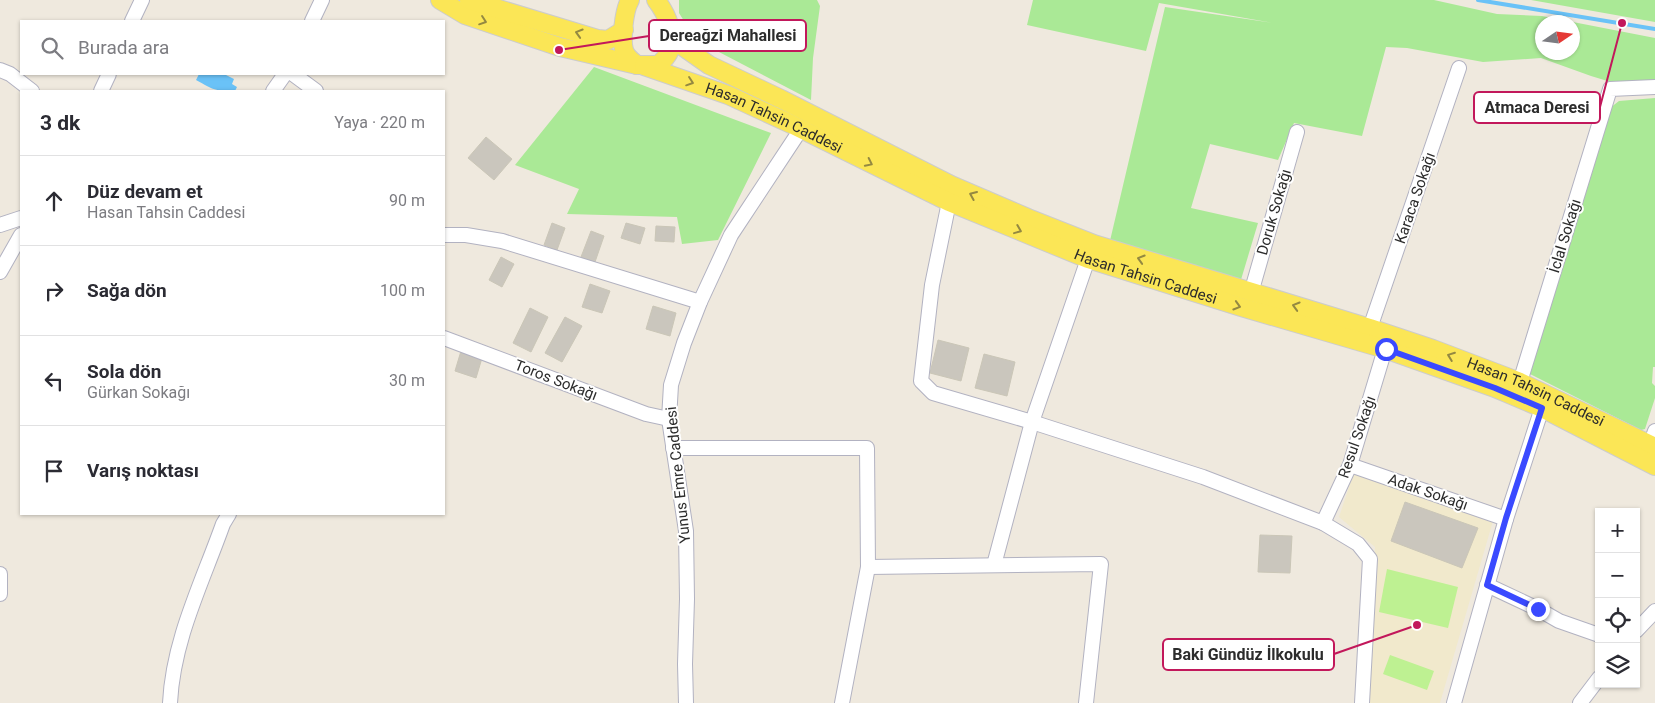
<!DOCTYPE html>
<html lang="tr">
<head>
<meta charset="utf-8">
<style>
  :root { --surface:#fff; --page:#f2f2f3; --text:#2b2b33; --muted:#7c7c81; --line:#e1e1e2 }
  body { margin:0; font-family:Roboto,sans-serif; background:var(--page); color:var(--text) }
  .controls { position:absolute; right:15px; bottom:15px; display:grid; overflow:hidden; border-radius:0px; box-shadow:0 1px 4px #0004 }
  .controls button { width:45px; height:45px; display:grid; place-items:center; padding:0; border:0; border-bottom:1px solid var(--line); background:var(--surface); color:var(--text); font:25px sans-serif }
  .compass { position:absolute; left:1535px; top:15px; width:45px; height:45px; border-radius:50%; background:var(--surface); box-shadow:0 1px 4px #0004; rotate:77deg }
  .stop { position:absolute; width:15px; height:15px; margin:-11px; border:4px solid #3a4aff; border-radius:50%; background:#fff }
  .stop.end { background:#3a4aff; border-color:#fff; box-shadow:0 1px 5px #0008 }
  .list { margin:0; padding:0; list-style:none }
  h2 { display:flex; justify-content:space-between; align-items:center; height:65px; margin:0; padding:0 20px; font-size:21px }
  h2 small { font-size:16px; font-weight:400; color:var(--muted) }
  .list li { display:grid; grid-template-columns:32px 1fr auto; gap:15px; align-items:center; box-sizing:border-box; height:90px; padding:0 20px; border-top:1px solid var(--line) }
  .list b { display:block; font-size:19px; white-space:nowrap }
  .list p { margin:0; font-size:16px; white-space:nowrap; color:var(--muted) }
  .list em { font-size:16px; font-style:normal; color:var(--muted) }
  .icon { flex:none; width:28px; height:28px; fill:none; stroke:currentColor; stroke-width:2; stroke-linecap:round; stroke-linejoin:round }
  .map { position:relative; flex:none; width:1655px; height:703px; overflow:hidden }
  .search { position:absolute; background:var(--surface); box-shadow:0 1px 4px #0004; left:20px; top:20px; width:425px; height:55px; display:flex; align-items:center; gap:12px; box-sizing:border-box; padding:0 18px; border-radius:0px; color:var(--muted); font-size:19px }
  .panel { position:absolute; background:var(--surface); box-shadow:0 1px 4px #0004; left:20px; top:90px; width:425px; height:425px; border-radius:0px }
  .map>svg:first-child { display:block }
  .education { fill:#f1e9cc }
  .green { fill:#aae996; fill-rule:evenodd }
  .pitch { fill:#bef192 }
  .water { fill:#6ac2f7 }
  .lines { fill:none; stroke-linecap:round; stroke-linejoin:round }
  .stream { stroke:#6ac2f7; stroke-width:4 }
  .building { fill:#cac6bd; stroke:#cac6b7 }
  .minor-casing { stroke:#b2b2c1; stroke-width:16 }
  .major-casing { stroke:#ccc; stroke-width:20 }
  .minor { stroke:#fff; stroke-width:14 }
  .major { stroke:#fbe656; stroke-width:18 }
  .oneway { stroke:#948941 }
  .route { stroke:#3a4aff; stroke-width:6 }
  .labels { text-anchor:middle; stroke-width:4; stroke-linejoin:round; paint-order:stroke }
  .street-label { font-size:15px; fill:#2c2c2c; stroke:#fff }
  .leader { fill:none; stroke:#c2185b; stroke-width:2 }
  .callout-dot { fill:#c2185b; stroke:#fff; stroke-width:2 }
  .callout { fill:#fff; stroke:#c2185b; stroke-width:2 }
  .callout-label { font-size:16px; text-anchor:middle; font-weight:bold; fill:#2c2c2c }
</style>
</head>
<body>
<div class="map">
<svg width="1655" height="703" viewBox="0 0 1655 703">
  <rect width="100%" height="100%" fill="#efe9de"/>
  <path class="education" d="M1354,472L1493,521L1440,703H1367L1375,547L1339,517Z"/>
  <g class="green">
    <path d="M679,0H817L820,6L813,58L811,100L696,40L679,13Z"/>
    <path d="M1033,0H1434L1497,14L1542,16L1655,38V82L1624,86L1591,76L1541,58L1483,62L1407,48L1386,47L1362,136L1294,123L1278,160L1210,144L1191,208L1258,223L1240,283L1109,245L1165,7L1273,23L1159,3L1146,51L1027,25ZM1542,22H1572V52H1542Z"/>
    <path d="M1531,0H1655V22Z"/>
    <path d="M594,67L771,133L718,240L682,244L677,217L567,214L579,189L515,165Z"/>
    <path d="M1655,98V367H1653L1652,383L1655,386V398L1645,429L1641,430L1530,374L1529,365L1610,108L1619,101Z"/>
  </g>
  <g class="pitch">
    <path d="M1387,569L1458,587L1448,628L1379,612Z"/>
    <path d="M1390,655L1434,671L1427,690L1383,674Z"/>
  </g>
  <path class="water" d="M199,74H224L234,79L232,84L237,87L235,91C215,91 214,90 196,80Z"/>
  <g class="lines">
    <path class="stream" d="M1478,0L1655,29"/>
  </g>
  <g class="building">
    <path d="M486,137L512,159L494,180L468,158Z"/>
    <path d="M552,223L565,228L557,250L544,245Z"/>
    <path d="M626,223L645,228L640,244L621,238Z"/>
    <path d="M656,226L675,227L674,242L655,241Z"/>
    <path d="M591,231L604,236L595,262L581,257Z"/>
    <path d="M501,257L514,264L502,287L489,280Z"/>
    <path d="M590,284L610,291L602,313L582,307Z"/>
    <path d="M653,306L676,313L670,336L646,329Z"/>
    <path d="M530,308L548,317L531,352L513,343Z"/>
    <path d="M565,317L582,326L562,362L545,353Z"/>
    <path d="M938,340L969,348L961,381L930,373Z"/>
    <path d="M461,351L482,358L476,378L455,371Z"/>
    <path d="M984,354L1015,362L1007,396L975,388Z"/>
    <path d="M1405,502L1478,528L1462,568L1391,541Z"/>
    <path d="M1260,535L1292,536L1290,573L1258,572Z"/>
  </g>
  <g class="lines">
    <defs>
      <g id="minor">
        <path d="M132,21L142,0"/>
        <path d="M312,21L322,0"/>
        <path d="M0,70L10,74L32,91"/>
        <path d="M293,74L316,91"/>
        <path d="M101,91L109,74"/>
        <path d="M273,91L285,74"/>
        <path d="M949,202L932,285L921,381L933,393L1032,422L1203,477L1323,523L1358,544L1370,559L1362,703"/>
        <path d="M0,225L21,218"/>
        <path d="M444,235H466L502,241L700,302"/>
        <path d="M0,272L21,235"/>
        <path d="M1251,293L1297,132"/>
        <path d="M1370,328L1459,68"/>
        <path d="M444,338L646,414L669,419"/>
        <path d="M1520,382L1610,89L1655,87"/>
        <path d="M1650,445L1655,431"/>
        <path d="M673,448H867L868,567L842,703"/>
        <path d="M1350,465L1506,519"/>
        <path d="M1323,523L1350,465L1385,349"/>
        <path d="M994,565L1032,422L1088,259"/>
        <path d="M868,567L1101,564L1086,703"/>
        <path d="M0,574V594"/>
        <path d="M1487,585L1538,609L1559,621L1599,635"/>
        <path d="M1636,631L1655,611"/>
        <path d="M170,703C173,640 202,583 223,524L229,514"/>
        <path d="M686,703L685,664L687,599L686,531L669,419L671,385L684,343L700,302L731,235L801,129"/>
        <path d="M1454,703L1506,519L1542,408"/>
        <path d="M1580,703L1599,678"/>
      </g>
      <g id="major">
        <path d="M440,0L465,15L560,47L637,65H659C662,61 667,57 669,52C676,35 667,14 656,0"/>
        <path d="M469,0L598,39L608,40L624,30"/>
        <path d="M630,0C624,10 621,39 624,50C626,57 632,61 637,65"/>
        <path id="s1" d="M670,34L682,46L709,65L781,99L951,185L1028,218L1094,244L1370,328L1433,349L1520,382L1655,447"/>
        <path id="s2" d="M644,66L728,95L791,124L949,202L1088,259L1241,307L1385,349L1495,388L1542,408L1655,466"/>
      </g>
    </defs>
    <use href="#minor" class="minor-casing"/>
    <use href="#major" class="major-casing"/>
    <use href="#minor" class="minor"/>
    <use href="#major" class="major"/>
  </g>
  <defs><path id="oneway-chevron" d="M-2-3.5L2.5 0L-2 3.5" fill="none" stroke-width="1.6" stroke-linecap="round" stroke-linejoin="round" transform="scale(1.25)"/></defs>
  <g class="oneway">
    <use href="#oneway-chevron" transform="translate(483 21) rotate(19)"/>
    <use href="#oneway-chevron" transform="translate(579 33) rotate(-163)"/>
    <use href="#oneway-chevron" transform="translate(690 82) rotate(19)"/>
    <use href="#oneway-chevron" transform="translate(869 163) rotate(26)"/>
    <use href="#oneway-chevron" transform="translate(973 195) rotate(-157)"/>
    <use href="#oneway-chevron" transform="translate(1018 230) rotate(22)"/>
    <use href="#oneway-chevron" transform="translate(1141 259) rotate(-163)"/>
    <use href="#oneway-chevron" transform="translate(1237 306) rotate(17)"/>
    <use href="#oneway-chevron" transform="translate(1296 306) rotate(-164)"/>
    <use href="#oneway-chevron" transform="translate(1451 356) rotate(-159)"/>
  </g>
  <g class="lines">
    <path class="route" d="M1386,349L1495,388L1542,408L1506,518L1487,585L1538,609"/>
  </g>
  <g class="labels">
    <g class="street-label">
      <text dy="5" stroke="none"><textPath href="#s2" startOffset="140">Hasan Tahsin Caddesi</textPath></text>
      <text transform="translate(1415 198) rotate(-71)" y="5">Karaca Sokağı</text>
      <text transform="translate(1274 212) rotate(-74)" y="5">Doruk Sokağı</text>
      <text transform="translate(1565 236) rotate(-73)" y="5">İclal Sokağı</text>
      <text dy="5" stroke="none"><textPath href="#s2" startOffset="545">Hasan Tahsin Caddesi</textPath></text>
      <text transform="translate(556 380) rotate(21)" y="5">Toros Sokağı</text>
      <text dy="5" stroke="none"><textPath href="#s1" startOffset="941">Hasan Tahsin Caddesi</textPath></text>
      <text transform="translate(1357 437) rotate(-71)" y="5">Resul Sokağı</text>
      <text transform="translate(678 475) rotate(-96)" y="5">Yunus Emre Caddesi</text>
      <text transform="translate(1428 492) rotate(19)" y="5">Adak Sokağı</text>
    </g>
  </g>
  <path class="leader" d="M559 50L649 36M1622 23L1600 107M1417 625L1334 654"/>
  <g class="callout-dot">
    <circle cx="559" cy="50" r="5"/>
    <circle cx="1622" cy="23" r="5"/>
    <circle cx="1417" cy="625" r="5"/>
  </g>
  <g class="callout">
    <rect x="649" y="20" width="157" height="31" rx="5"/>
    <rect x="1474" y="92" width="126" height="31" rx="5"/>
    <rect x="1163" y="639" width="171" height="31" rx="5"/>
  </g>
  <g class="callout-label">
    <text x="728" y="41">Dereağzi Mahallesi</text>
    <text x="1537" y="113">Atmaca Deresi</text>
    <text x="1248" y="660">Baki Gündüz İlkokulu</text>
  </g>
</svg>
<div class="controls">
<button>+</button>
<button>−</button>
<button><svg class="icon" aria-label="locate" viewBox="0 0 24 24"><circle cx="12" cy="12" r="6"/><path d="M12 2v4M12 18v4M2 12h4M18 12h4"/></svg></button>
<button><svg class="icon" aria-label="layers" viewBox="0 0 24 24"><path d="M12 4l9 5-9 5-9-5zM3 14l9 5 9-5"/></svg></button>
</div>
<svg class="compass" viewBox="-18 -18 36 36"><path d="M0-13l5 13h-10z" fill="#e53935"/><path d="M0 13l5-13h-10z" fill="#7c7c81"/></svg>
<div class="stop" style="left:1386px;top:349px"></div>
<div class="stop end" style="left:1538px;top:609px"></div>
<div class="search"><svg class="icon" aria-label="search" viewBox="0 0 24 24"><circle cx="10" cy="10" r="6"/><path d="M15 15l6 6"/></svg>Burada ara</div>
<section class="panel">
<h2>3 dk<small>Yaya · 220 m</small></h2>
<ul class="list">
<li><svg class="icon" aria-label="ahead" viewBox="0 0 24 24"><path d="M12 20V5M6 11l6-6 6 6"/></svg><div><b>Düz devam et</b><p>Hasan Tahsin Caddesi</p></div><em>90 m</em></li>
<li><svg class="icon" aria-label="right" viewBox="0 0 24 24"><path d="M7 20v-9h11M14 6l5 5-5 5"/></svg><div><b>Sağa dön</b></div><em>100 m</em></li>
<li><svg class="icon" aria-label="left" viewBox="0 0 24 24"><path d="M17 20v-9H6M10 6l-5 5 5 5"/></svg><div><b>Sola dön</b><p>Gürkan Sokağı</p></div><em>30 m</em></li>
<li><svg class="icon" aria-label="arrive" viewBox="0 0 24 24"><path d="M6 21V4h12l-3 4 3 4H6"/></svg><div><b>Varış noktası</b></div></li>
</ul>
</section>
</div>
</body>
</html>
